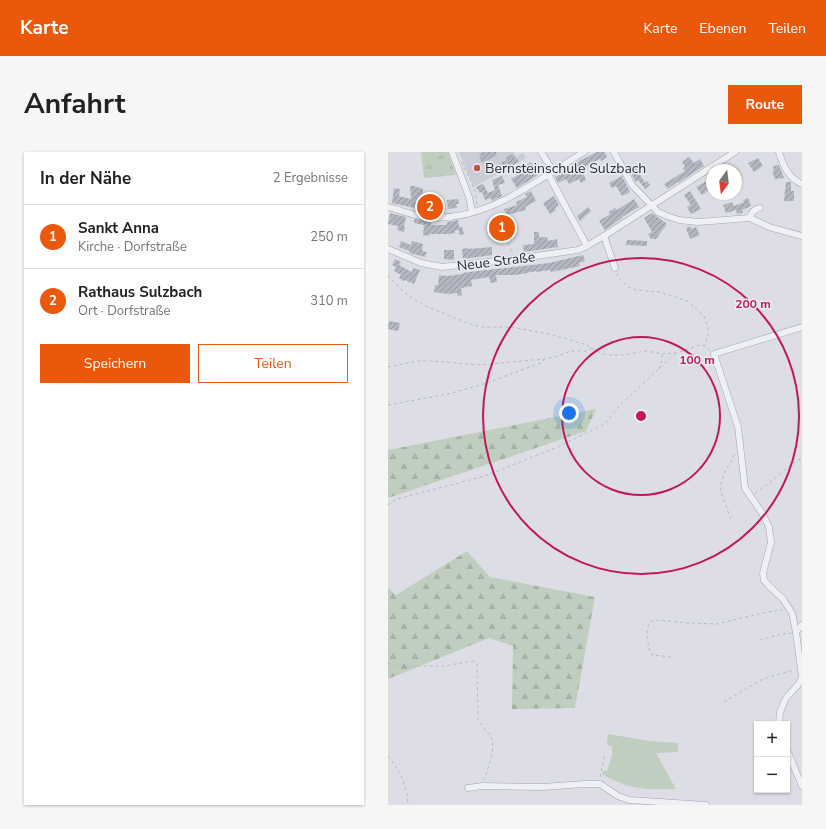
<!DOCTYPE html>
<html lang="de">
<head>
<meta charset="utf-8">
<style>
  :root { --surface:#fff; --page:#f6f6f6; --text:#222; --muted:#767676; --line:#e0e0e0; --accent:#ea580c }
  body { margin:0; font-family:"Nunito Sans",sans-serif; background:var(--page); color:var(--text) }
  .controls { position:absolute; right:12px; bottom:12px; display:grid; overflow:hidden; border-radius:0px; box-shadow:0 1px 3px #0004 }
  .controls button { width:36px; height:36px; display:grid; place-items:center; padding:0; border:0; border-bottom:1px solid var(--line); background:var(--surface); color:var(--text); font:20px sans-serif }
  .compass { position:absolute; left:318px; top:12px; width:36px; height:36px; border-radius:50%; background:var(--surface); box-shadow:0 1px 3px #0004; rotate:194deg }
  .you { position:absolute; left:181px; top:261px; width:14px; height:14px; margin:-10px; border:3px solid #fff; border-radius:50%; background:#1a73e8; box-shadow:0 0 0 6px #1a73e833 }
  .badge { display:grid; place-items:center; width:26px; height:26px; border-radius:50%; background:var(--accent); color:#fff; font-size:13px; font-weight:700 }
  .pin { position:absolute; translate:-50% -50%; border:2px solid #fff; box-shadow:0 1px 4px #0006 }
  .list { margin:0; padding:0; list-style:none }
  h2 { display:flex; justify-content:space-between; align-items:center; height:52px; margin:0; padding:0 16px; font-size:17px }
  h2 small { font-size:13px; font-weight:400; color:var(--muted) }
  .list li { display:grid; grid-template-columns:26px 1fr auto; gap:12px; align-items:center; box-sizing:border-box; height:64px; padding:0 16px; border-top:1px solid var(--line) }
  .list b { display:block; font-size:15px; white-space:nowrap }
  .list p { margin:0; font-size:13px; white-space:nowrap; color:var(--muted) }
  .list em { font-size:13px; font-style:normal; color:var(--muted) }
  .actions { display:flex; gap:8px; padding:12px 16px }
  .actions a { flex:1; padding:9px 0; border:1px solid var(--accent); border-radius:0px; text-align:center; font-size:14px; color:var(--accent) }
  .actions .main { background:var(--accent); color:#fff }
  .map { position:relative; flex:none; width:414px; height:653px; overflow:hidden; border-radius:0px }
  header { display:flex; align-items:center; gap:24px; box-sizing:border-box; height:56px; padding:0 20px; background:var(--accent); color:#fff }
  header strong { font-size:19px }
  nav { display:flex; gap:22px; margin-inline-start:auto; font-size:14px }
  .intro { display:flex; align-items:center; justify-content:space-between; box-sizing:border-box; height:96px; padding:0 24px }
  h1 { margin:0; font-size:28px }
  .button { padding:10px 18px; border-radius:0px; background:var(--accent); color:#fff; font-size:14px; font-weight:700 }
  main { display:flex; gap:24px; padding:0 24px }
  aside { flex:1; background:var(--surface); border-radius:0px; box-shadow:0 1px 3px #0004 }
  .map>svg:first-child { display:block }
  .built { fill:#cbcdd6 }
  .grass { fill:url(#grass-tufts) }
  .forest { fill:url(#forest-firs) }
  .garden { fill:#bfcebe }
  .building { fill:url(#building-hatch) }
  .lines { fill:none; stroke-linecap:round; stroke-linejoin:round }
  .minor-casing { stroke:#a3a5ae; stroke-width:7 }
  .path { stroke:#b7b9c0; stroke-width:1; stroke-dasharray:3 3; stroke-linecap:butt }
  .minor { stroke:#eff0f4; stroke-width:6 }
  .ring { fill:none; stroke:#c2185b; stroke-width:2 }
  .poi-dot { fill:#c24f4a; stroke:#ecedf3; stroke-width:1.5 }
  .labels { text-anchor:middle; stroke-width:3; stroke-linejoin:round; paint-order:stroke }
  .poi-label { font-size:14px; fill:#272b3a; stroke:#ecedf3; text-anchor:start }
  .street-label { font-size:14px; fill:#272b3a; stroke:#ecedf3 }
  .centre { fill:#c2185b; stroke:#ecedf3; stroke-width:2 }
  .ring-label { font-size:12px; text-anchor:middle; font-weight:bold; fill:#c2185b; stroke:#ecedf3; stroke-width:3; stroke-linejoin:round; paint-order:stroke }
</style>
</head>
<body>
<header>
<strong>Karte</strong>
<nav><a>Karte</a><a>Ebenen</a><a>Teilen</a></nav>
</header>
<div class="intro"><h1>Anfahrt</h1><a class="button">Route</a></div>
<main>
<aside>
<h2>In der Nähe<small>2 Ergebnisse</small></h2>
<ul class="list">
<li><span class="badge">1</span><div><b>Sankt Anna</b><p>Kirche · Dorfstraße</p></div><em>250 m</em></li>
<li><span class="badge">2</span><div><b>Rathaus Sulzbach</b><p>Ort · Dorfstraße</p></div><em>310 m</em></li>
</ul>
<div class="actions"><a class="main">Speichern</a><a>Teilen</a></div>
</aside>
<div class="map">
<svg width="414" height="653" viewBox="0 0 414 653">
  <defs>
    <pattern id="grass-tufts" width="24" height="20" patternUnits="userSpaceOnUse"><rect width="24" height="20" fill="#bfcebe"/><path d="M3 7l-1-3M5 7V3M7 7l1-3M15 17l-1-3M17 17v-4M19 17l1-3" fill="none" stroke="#a4b1a4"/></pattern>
    <pattern id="forest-firs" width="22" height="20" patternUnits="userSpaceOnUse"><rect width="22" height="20" fill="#bfcebe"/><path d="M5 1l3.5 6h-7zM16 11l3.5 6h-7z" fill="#a4b1a4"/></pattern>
    <pattern id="building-hatch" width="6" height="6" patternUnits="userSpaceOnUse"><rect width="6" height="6" fill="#b4b7c1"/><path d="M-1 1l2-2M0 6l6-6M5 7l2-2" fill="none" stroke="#92959e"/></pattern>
  </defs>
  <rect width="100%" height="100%" fill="#dddee5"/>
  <path class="built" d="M71,0H125L128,4L135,1L138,6L86,35Z"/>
  <path class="grass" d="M33,0H60L68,23L36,26Z"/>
  <g class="forest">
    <path d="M208,257L198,279L0,346V298Z"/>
    <path d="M79,399L102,425L207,445L187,556L124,557L125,494L101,486L0,527V436L8,443Z"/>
  </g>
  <path class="garden" d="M220,582L261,589L290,591V600L268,601L288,637C258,638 241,638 214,622L216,618L219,619L224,603V594L219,593Z"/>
  <g class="building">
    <path d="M95,0H108L109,3L94,11L91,5L93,4L92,2Z"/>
    <path d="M209,0H216L219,5L213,9L212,7L194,16L193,17L198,28L193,31L191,27L181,32L178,27L170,31L167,25L185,16L183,13Z"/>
    <path d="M125,2L128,7L129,6L131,10L117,17L113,11L119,8L118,5Z"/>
    <path d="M301,5L306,11L312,7L316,14L290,31L289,30L280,37L276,32L297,19L295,16L297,15L294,10Z"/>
    <path d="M370,6L375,14L366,20L360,11Z"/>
    <path d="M143,10L150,23L129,36L123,27L130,23L128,21L139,15L138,13Z"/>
    <path d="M246,13L257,31L259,29L262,33L257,37L250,28L248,30L240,16Z"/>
    <path d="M391,13L396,26L387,27L384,19H386L385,14Z"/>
    <path d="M114,24L117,31L110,33L114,44L104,49L103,46L97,48L94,40L92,41L88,35L95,32L100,41L107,38L104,28Z"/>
    <path d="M234,24L242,40L234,44L228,34L224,36L221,31Z"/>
    <path d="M324,26V36L314,43L308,35Z"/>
    <path d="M398,30H403V39H406V49H396Z"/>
    <path d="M22,34H26L35,37V49L50,51L48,61L33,59L27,58V56L4,51L6,36L12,37L11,44L23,47Z"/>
    <path d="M143,39L148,49L137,55L138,58L119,63L116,57L129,53L128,50L139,45L137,42Z"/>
    <path d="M302,39L313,57L303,62L299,55L303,53L296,43Z"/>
    <path d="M166,44L171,53L167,56L168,58L162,62L155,51Z"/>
    <path d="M360,46L363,54L354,58L355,61L349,62L348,58L338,61L335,53L344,50L346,54L356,50L355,48Z"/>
    <path d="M70,47L71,52H68L69,56L60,57L59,48Z"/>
    <path d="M246,47L251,55L234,65V66L217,78L211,69L222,62L221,60L227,56L229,58Z"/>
    <path d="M200,55L203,59L192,69L189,64Z"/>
    <path d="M2,61L18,65L16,74L17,75L16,80L9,78L10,74L0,72Z"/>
    <path d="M116,61L126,87L122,85L118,88L115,89L111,84L103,67Z"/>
    <path d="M264,61L279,72L268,87H263L260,82L264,80L256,66Z"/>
    <path d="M26,67L43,70V73H59V70L70,68L71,75H74L76,82L71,83V78H67V81L61,82H42L41,84L35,83L36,73L26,71Z"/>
    <path d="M302,74L303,77L308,75L312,83L302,87L298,76Z"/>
    <path d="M146,80H151V85H159L160,89L169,87L170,95L136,100L135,93L146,92Z"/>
    <path d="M239,88L259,89V94L238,93Z"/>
    <path d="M13,89L23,93L24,89L35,92L34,99L39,100L37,105L21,101L22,99L11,95Z"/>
    <path d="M104,95V103L75,107L74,97L80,96V97Z"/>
    <path d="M56,98H66V108L56,107Z"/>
    <path d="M195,103L197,109L191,111L192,114L163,120L162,118L148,120V119L128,123H108L109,130L103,131L101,125L83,128L84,134L73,136L74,143L70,144L69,141L60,142L46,140L47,133H50L51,123L59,124L75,122V121L82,120L161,111Z"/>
    <path d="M7,107L13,110L11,113L24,120L25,116L32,118L26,132L17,128L16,129L11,126L13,123L6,119L8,115L4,113Z"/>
    <path d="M1,169L12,171L10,179L0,177Z"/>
  </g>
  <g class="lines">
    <defs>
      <g id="minor">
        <path d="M64,0L81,45L84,60"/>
        <path d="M153,0L165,19"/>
        <path d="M226,0L244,33L270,60L279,64L291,68L310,70L362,66L381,75L414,84"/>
        <path d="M391,0C395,13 400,26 414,32"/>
        <path d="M160,22L199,94"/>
        <path d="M0,55C12,58 24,63 36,65C96,72 148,29 196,0"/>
        <path d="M362,66C363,60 366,57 372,56"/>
        <path d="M216,84L227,116"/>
        <path d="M0,97L33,111L54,115L127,107L190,98L199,94L216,84L347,0"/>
        <path d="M408,480L414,473"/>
        <path d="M391,572L392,560L398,546L410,533L414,525L408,480L404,461L395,447L382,435L376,428L375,421L383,390L382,383L381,375L374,361L357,336L350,275L326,202L414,175"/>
        <path d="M399,598L414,634"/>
        <path d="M80,636L94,634L154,635L197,632H212L230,644L241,648L318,653"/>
      </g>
    </defs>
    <use href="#minor" class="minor-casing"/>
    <g class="path">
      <path d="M74,10L87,39L89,52"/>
      <path d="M120,91L124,101"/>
      <path d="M229,121L230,125L239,134L248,138L271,140L300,149L316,164L321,179L317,193"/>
      <path d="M0,124L14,138L24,146L38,154L82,172L94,175H124L165,183L199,193L208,199L220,203H235L258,199L274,202L289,201L311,193L317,194L322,199"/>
      <path d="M0,215L29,209H45L92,213L156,207L167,205L183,199H198L204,196"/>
      <path d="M271,217L274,208V203"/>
      <path d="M0,253L60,242L99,231L155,210L156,207"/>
      <path d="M367,341C384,331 397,315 414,306"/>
      <path d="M0,353L9,347L97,324L167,296L217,272L231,254L288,201"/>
      <path d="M343,367C340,358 331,341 333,331C335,320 344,311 347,300"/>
      <path d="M372,488L390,483L403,481"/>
      <path d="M283,505L264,503L262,500C260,490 256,478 263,469L271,468L298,471L329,472L379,460L394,458"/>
      <path d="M0,511L10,514H56L85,509L89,513L90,568C94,575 100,579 103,585C109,595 99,618 96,628"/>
      <path d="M336,550L375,527L406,518"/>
      <path d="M0,604C12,619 19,633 20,653"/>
      <path d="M212,625L217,602"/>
    </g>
    <use href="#minor" class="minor"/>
  </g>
  <g class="ring">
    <circle cx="253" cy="264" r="79"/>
    <circle cx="253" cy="264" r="158"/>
  </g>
  <circle class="poi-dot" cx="89" cy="16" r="4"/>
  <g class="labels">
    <g class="poi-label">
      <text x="97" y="21">Bernsteinschule Sulzbach</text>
    </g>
    <g class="street-label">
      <text transform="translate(108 109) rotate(-7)" y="5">Neue Straße</text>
    </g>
  </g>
  <circle cx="253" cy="264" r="6" class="centre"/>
  <g class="ring-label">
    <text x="365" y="156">200 m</text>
    <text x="309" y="212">100 m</text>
  </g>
</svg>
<div class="controls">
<button>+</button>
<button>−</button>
</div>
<svg class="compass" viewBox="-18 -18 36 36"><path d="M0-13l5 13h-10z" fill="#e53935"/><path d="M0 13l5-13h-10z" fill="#767676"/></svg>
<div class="you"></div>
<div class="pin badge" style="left:114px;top:76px">1</div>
<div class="pin badge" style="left:42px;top:55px">2</div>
</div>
</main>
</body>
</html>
